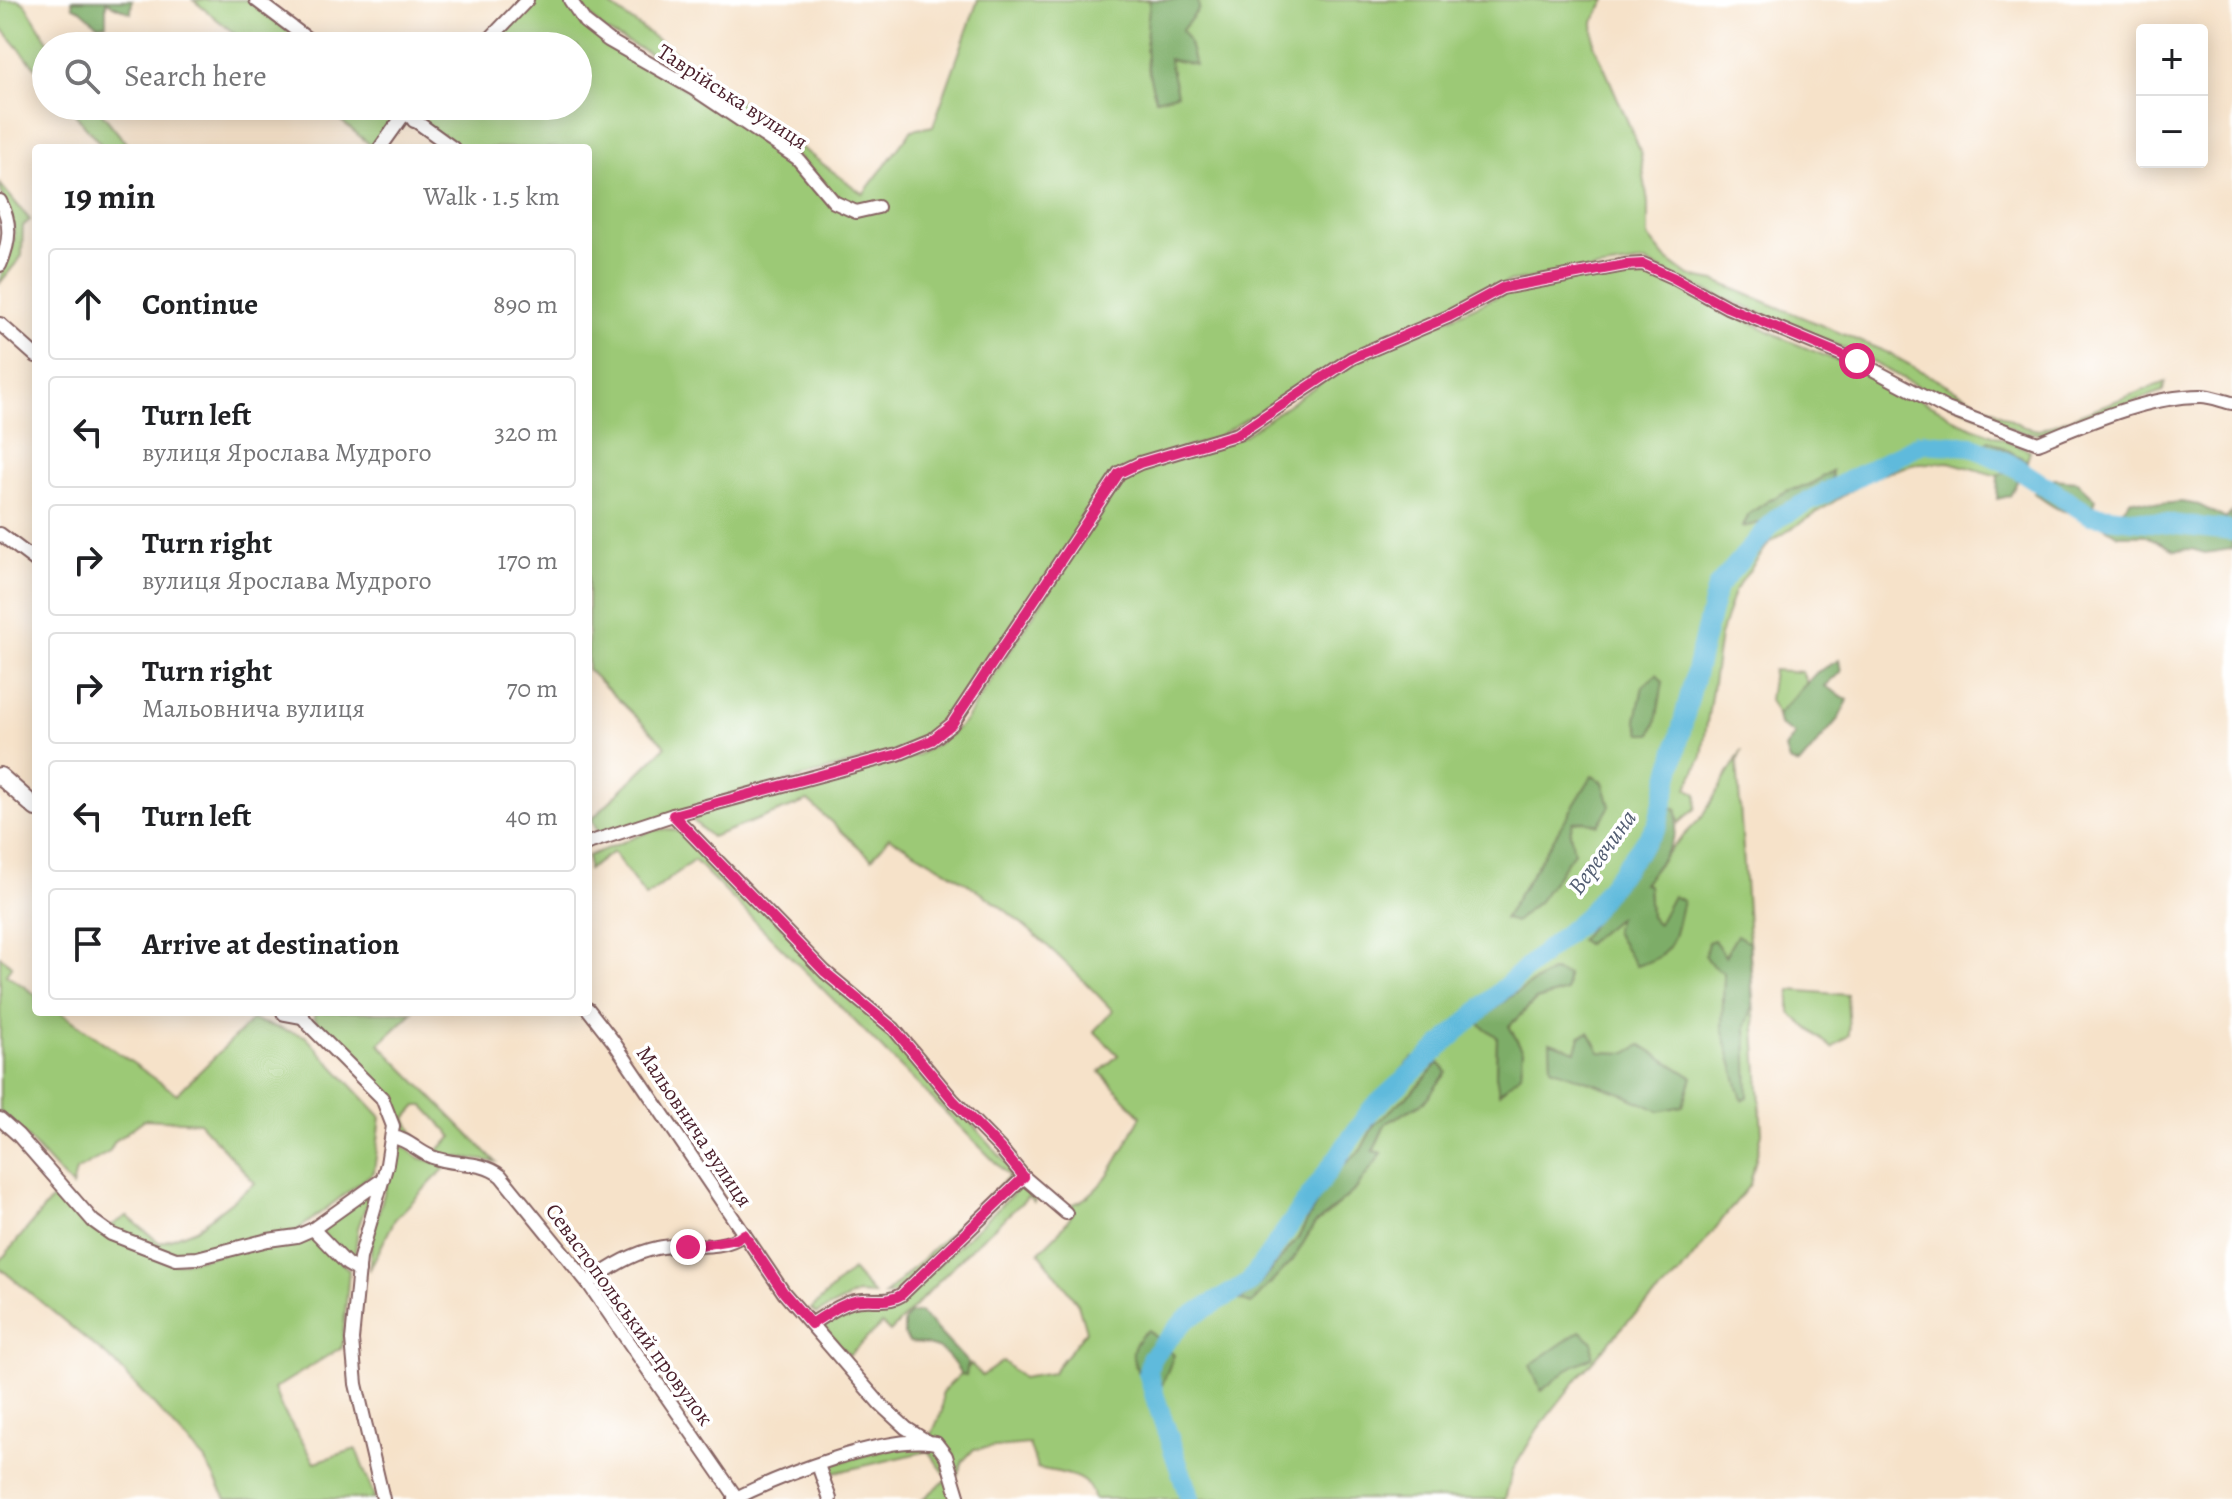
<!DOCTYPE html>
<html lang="en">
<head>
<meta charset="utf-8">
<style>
  :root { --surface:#fff; --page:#f2f2f2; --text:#202124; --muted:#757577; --line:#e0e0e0 }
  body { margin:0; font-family:Alegreya,serif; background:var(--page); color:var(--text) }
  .controls { position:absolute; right:24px; top:24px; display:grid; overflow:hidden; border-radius:8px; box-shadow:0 4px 20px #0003 }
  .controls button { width:72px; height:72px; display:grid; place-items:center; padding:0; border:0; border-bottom:2px solid var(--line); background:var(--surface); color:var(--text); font:40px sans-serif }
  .stop { position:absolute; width:24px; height:24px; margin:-18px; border:6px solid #db2777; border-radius:50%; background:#fff }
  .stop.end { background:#db2777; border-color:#fff; box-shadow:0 2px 8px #0008 }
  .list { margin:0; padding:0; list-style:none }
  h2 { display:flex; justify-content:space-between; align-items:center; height:104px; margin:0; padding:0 32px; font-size:34px }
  h2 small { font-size:26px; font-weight:400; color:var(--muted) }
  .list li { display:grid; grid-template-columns:52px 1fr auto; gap:24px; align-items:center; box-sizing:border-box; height:112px; margin:0 16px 16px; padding:0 16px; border:2px solid var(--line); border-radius:8px }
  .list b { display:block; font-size:30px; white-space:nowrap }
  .list p { margin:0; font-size:26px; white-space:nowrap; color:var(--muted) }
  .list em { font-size:26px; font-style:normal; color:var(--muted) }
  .icon { flex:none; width:44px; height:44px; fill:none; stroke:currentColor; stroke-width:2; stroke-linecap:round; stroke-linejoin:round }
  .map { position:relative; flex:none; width:2232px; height:1499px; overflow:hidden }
  .search { position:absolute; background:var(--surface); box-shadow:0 4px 20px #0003; left:32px; top:32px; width:560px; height:88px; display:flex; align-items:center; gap:20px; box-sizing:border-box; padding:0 28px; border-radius:44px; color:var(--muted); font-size:30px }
  .panel { position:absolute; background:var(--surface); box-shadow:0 4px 20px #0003; left:32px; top:144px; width:560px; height:872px; border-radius:8px }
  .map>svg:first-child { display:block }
  .green { fill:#9cc976; stroke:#737450; stroke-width:2; fill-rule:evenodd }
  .forest { fill:#7dad67; stroke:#646649; stroke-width:2 }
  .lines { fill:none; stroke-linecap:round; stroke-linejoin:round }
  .river { stroke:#5ebadc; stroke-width:20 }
  .street-casing { stroke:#866362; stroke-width:16 }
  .secondary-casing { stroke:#866362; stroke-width:20 }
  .street { stroke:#fff; stroke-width:12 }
  .secondary { stroke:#fff; stroke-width:16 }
  .route { stroke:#db2777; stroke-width:10 }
  .labels { text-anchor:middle; stroke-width:7; stroke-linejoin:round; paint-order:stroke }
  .street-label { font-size:22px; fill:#4a1f2b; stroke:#fff }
  .water-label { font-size:24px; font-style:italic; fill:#525d72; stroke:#fff }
</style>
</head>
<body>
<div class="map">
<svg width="2232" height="1499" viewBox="0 0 2232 1499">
  <rect width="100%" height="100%" fill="#fff"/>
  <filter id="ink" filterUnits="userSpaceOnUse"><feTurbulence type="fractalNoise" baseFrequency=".0125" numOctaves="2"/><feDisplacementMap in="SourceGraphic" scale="16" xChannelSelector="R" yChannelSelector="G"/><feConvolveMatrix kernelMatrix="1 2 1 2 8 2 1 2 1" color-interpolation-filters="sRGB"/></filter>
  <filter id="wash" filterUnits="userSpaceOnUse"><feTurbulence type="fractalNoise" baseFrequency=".006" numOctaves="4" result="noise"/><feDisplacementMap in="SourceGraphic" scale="32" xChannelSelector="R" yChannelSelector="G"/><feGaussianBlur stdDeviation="1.8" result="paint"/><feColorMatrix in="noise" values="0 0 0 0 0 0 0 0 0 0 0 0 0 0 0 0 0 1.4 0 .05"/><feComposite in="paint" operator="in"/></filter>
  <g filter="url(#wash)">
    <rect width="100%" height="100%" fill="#f6e2c9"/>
    <g class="green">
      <path d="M0,0H19L25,4L51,46H46V80L0,26Z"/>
      <path d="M193,0H247L307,46H250Z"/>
      <path d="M531,0H567L584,24L795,160L829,201L856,209L836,200L795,154L718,95L720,87L863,194L912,130L933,126L978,0H1606L1593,22L1594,44L1640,150L1648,203V237L1666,259L1689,276L1715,281L1886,352L2024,427L2039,430L2165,382L2163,391L2042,434L2022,432L1949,403L1855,353L1695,286L1645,262L1508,282L1324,372L1215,438L1117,472L951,719L928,739L896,751L599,835L592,819L666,746L588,670V148H457L419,120L431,106H578V46H486Z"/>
      <path d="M575,0H603L684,59L681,69L605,31Z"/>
      <path d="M68,106H96L130,148H104Z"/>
      <path d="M323,106H384L396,115L373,147Z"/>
      <path d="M0,184L30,220L23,226L22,256L0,283C0,267 13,255 14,240C16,219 0,203 0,184Z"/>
      <path d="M1641,267L1787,340L1845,364L1941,410L1956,420L2030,450L2027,461L1989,440L2011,469L1998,476L1949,462L1913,464L1871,478L1769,543L1734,592L1720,636L1702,756L1687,788L1697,794L1696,808L1679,823L1676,808H1670L1662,834L1580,940L1619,916L1615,931L1636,965L1659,925L1650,917L1648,885L1643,884L1668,852L1703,816L1742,750L1737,761L1762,1133L1750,1184L1679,1275L1628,1321L1581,1374L1537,1430L1513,1470L1505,1499H1093C1091,1473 1057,1473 1037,1468L1029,1444L974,1449L963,1461L957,1476L946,1450L931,1436L942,1411V1392L971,1364L982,1376L1003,1361L1022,1378L1052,1373L1086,1331L1078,1304L1039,1252L1060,1231L1074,1211L1071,1205C1106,1194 1124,1146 1141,1116L1100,1072L1118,1055L1094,1031L1113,1011C1079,975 1044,940 1005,910C969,882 928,860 889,837L872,859L808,801L711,837L686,814L917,755L939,743L964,722L1123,476L1138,467L1243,436L1348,364L1509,291ZM1831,471V486L1772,513L1768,521L1744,526L1749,514L1768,501L1789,490L1809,486ZM1552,971L1567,975L1566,991L1536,1000L1509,1026L1523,1051L1496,1075L1497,1036L1479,1023L1511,996ZM1439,1063L1447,1072L1424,1101L1386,1123L1373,1152L1381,1153L1356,1189L1314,1225L1293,1260L1241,1300L1259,1285L1298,1238L1332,1175L1361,1150L1374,1125L1413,1091Z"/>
      <path d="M1773,670L1802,672L1807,684L1777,715L1769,700Z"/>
      <path d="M669,829L683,833L890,1030L1015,1173L1013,1182L895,1294L884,1296L1009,1176L694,860L646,897L613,852L588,870V856L653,830Z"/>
      <path d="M0,956L12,965L6,974L36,995V1012H60L177,1094L252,1020L305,1036L381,1117L374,1172L294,1233L187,1256H174L109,1227L127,1216L160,1243L196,1229L255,1183L199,1122L145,1119L115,1141L109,1152L76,1171L72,1187L20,1130L0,1112Z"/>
      <path d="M1790,990L1847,995L1849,1035L1832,1048L1790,1013Z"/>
      <path d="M315,1012H413L379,1044L496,1162L433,1154L453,1137L424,1106H417L406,1118L420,1147L403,1132L398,1110L382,1087L318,1023L314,1017Z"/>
      <path d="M399,1143L420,1158L447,1166L395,1219L369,1271L373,1231Z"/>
      <path d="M1026,1187L1037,1193L1034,1202L1028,1197L970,1249L890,1332L882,1324L849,1355L820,1324L844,1308L876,1304L888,1307L900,1301L1018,1189Z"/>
      <path d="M371,1192L358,1228L354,1261L341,1254L320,1231Z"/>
      <path d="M57,1193L103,1235L174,1264L268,1244L315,1237L349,1270L342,1347L274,1389L282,1409L315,1462L356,1449L375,1499H226L204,1459L115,1363L0,1268V1261Z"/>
      <path d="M852,1270L874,1295L857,1294L816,1314L811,1309Z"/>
      <path d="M906,1445C913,1445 925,1444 932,1447C945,1452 952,1486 954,1499H923L948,1478L928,1451L825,1475L824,1469L830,1464Z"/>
    </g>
    <g class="forest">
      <path d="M72,0H132L131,13L106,2V24L98,25L81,10L73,7Z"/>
      <path d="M1150,0H1198L1199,9L1182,30L1188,40L1195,65L1169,59L1177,94L1156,99C1143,62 1145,38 1150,0Z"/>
      <path d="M1989,440L2027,461L2010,496L1997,499L1998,476L2010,469L1979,458L1982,445Z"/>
      <path d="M1832,471L1831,486L1772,513L1768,521L1743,527L1749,514L1768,501L1789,490L1809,486Z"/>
      <path d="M2054,479L2076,481L2096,499L2093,508C2065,518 2056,509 2034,493Z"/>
      <path d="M2131,499L2160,504L2182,502L2199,505L2226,519L2232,512V549L2205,553L2191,549L2175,550L2145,535H2118L2098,522L2101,513L2120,512Z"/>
      <path d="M1839,660L1841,672L1825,686L1848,700L1839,718L1799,765L1789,761L1785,749L1795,734L1779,725L1777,715L1817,672Z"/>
      <path d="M1657,674L1663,682L1656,722L1651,734H1641L1636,720L1643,686Z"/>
      <path d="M1592,776L1603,782L1610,806L1598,825L1584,821L1573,822L1570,832L1574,852L1539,901L1515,922L1504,919Z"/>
      <path d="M1670,808H1676C1682,839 1660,861 1643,884L1648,885L1650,917L1658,924L1673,896L1683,901C1673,938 1677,955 1636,966L1614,931L1618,918L1586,944L1580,940L1662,834Z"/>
      <path d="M1737,935L1749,942L1753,1006L1746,1026L1748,1097L1742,1100L1722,1028L1724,973L1712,965L1705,955L1708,942L1714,940L1725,956Z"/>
      <path d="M1553,971L1567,975L1566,991L1536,1000L1509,1026L1523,1051L1521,1074L1499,1093L1496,1075L1497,1037L1478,1023L1511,996Z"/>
      <path d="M1589,1032L1600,1052L1627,1053L1641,1045L1692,1077L1683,1106L1659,1111L1618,1092L1551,1068L1550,1042L1576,1051L1580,1036Z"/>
      <path d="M1412,1059L1409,1081L1369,1116L1361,1112Z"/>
      <path d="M1439,1063L1447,1072L1424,1102L1386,1123L1373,1151L1382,1153L1356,1189L1314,1225L1293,1260L1251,1304L1240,1300L1259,1285L1298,1238L1332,1175L1361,1150L1374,1125L1413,1091Z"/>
      <path d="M920,1312L968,1363L966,1375L961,1374C945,1348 939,1346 909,1342L904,1335V1322L909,1314Z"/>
      <path d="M1148,1330L1174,1355L1162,1385L1148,1387C1133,1365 1123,1350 1148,1330Z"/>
      <path d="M1580,1331L1593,1342L1592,1357L1573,1366L1541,1391L1530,1365Z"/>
    </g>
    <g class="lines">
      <path class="river" d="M1190,1499L1155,1397L1148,1372L1151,1358L1186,1319L1249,1283L1371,1110L1525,969L1588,915L1657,826L1717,587L1777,518L1922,443L1971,446L2012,465L2090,515L2232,531"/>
    </g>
  </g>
  <g filter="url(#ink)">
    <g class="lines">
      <defs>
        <g id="street">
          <path d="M256,0L317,46"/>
          <path d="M570,0L585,22L608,40L694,89L797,158L834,202L856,212L878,207"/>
          <path d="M483,46L527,0"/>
          <path d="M395,106L453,148"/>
          <path d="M414,121L427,106"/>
          <path d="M380,148L405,113"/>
          <path d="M0,201C12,223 10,242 0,265"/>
          <path d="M0,324L36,356"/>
          <path d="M0,534L36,561"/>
          <path d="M673,815L825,972L894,1029L953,1100L1000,1148L1024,1177L1066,1213"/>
          <path d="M588,843L673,815L898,754L932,740L952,724L1119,473L1140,463L1238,434L1352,358L1448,317L1502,288L1625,265L1643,264L1672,277L1727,307L1857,361L1947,409L2038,443C2087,423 2148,396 2201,396C2211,396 2222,401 2232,403"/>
          <path d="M588,1009L613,1041L784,1293L880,1404L906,1428L928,1442"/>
          <path d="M303,1012L301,1015L309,1025L382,1098L393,1126L387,1164L360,1258L352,1340L356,1384L383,1499"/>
          <path d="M0,1119L18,1135L93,1221L111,1234L176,1259L197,1258L268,1240L297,1236L313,1229L383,1179"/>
          <path d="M392,1137C408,1139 417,1151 432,1157C455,1166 481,1160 501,1176L588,1283L736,1497"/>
          <path d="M313,1229L347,1264L359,1271"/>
          <path d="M588,1283C607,1269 634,1253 657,1248C684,1241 718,1254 744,1234"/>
          <path d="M811,1324C823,1317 837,1306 851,1302C869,1296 884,1305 901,1295L1024,1177"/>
          <path d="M818,1465L830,1499"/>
          <path d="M734,1499C780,1476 887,1433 936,1443L946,1456L959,1499"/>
        </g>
        <g id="secondary">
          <path d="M0,776L36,808"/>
          <path d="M285,1012L301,1015"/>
        </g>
      </defs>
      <use href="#street" class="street-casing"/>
      <use href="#secondary" class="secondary-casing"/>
      <use href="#street" class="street"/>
      <use href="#secondary" class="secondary"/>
    </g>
  </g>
  <g class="lines" filter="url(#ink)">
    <path class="route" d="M688,1247L737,1239L744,1234L784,1293L811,1324C823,1317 837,1306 851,1302C869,1296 884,1305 901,1295L1024,1177L1000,1148L953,1100L894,1029L825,972L673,815L898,754L932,740L952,724L1119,473L1140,463L1238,434L1352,358L1448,317L1502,288L1625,265L1643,264L1672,277L1727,307L1857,361"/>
  </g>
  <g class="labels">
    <g class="street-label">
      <text transform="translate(733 96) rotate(33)" y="8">Таврійська вулиця</text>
      <text transform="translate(695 1126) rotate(56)" y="8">Мальовнича вулиця</text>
      <text transform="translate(630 1314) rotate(54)" y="8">Севастопольський провулок</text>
    </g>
    <g class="water-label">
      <text transform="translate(1602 852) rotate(-54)" y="8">Веревчина</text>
    </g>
  </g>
</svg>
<div class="controls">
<button>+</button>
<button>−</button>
</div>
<div class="stop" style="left:1857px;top:361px"></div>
<div class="stop end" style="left:688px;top:1247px"></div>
<div class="search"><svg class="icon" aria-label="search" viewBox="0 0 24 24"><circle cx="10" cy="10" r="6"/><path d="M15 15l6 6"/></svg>Search here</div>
<section class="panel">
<h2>19 min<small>Walk · 1.5 km</small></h2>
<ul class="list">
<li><svg class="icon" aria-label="ahead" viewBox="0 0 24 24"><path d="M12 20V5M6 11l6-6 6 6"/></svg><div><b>Continue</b></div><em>890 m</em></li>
<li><svg class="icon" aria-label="left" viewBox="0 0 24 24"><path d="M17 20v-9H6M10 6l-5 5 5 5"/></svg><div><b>Turn left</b><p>вулиця Ярослава Мудрого</p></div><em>320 m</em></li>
<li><svg class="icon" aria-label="right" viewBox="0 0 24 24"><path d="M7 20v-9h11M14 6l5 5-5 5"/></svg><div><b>Turn right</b><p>вулиця Ярослава Мудрого</p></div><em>170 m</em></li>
<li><svg class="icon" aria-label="right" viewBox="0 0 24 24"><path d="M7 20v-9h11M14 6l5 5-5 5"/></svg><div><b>Turn right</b><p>Мальовнича вулиця</p></div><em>70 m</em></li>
<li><svg class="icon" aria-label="left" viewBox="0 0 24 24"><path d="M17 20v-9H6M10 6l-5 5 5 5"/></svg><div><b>Turn left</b></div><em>40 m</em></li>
<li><svg class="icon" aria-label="arrive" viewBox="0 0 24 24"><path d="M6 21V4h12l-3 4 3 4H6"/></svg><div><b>Arrive at destination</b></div></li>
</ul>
</section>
</div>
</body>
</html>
